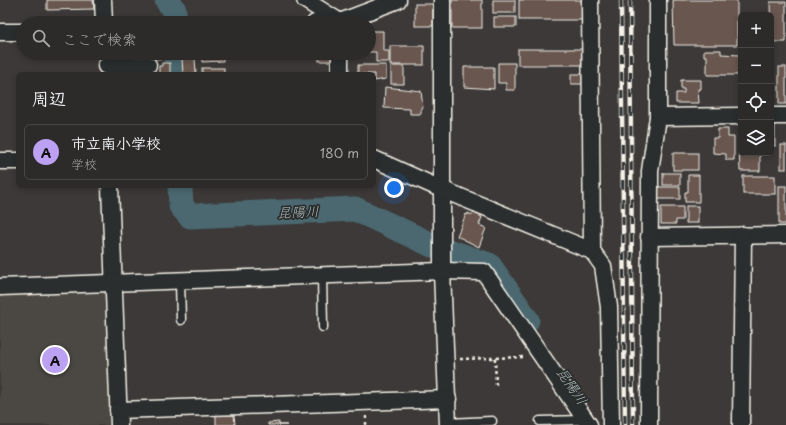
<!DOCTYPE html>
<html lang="ja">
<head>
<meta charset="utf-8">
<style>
  :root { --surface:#2d2b2a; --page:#393736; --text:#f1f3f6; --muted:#a7a7a8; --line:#484747; --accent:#bca0f2 }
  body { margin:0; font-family:"Playpen Sans","Klee One",sans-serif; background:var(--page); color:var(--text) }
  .controls { position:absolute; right:12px; top:12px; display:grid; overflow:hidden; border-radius:6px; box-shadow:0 2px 6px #0003 }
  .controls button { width:36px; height:36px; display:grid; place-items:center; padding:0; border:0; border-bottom:1px solid var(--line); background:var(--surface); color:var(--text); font:20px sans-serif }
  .you { position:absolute; left:394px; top:188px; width:14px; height:14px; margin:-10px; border:3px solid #fff; border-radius:50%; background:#1a73e8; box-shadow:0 0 0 6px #1a73e833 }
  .badge { display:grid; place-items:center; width:26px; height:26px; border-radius:50%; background:var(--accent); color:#111; font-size:13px; font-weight:700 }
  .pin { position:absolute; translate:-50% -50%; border:2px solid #fff; box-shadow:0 1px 4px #0006 }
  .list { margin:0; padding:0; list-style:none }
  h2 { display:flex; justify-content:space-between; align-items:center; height:52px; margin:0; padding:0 16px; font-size:17px }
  h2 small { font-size:13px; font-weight:400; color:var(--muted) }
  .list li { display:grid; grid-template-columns:26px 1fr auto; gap:12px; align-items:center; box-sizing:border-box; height:56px; margin:0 8px 8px; padding:0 8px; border:1px solid var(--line); border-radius:6px }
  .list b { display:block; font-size:15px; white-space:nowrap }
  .list p { margin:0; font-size:13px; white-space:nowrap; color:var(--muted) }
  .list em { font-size:13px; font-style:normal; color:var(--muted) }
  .icon { flex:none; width:22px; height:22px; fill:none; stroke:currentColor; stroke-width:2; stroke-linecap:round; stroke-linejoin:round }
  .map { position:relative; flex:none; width:786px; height:425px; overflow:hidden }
  .search { position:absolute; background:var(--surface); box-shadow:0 2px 6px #0003; left:16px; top:16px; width:360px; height:44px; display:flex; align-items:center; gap:10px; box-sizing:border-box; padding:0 14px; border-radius:22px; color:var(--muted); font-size:15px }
  .panel { position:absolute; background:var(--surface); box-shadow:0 2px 6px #0003; left:16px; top:72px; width:360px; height:116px; border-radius:6px }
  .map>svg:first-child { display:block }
  .built { fill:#4c4642 }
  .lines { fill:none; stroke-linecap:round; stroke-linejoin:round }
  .river { stroke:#4b686f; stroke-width:25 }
  .building { fill:#675650; stroke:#f4f1e8 }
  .lane-casing { stroke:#f4f1e8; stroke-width:11 }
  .street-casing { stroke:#f4f1e8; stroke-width:19 }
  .path { stroke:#f4f1e8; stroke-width:2.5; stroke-dasharray:3 3; stroke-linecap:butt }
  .lane { stroke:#2a2d2e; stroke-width:8 }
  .street { stroke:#2a2d2e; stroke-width:16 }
  .rail-casing { stroke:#f4f1e8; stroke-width:4.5 }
  .rail { stroke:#2a2d2e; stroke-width:3; stroke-dasharray:9; stroke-linecap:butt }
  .labels { text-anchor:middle; stroke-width:3.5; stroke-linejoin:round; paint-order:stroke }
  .water-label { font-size:14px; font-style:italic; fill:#b0bab8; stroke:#2a2d2e }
</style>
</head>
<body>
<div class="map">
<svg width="786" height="425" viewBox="0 0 786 425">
  <rect width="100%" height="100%" fill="#3c3938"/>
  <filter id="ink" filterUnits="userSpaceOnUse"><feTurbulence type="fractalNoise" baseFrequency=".025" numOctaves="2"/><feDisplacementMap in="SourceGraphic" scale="8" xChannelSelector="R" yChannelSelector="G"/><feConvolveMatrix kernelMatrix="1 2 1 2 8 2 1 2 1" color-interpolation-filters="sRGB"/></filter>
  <g filter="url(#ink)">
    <path class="built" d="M105,292L108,294L112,425H0V295Z"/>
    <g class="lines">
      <g class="river">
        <path d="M167,0L174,10V22"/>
        <path d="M176,53L177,74"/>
        <path d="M180,186L181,206L190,216L355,209L432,245"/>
        <path d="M448,251L489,265L527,320"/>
      </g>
    </g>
    <g class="building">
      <path d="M47,0H93L94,9L47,10Z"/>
      <rect x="452" y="0" width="30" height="28"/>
      <rect x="493" y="0" width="22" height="13"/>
      <rect x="519" y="0" width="63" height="20"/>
      <path d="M673,0H737V45H674Z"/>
      <path d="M770,2H786V42H771Z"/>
      <rect x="415" y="4" width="18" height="22"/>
      <rect x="494" y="17" width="22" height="10"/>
      <path d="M369,31H383V51H389V62H376V52H369Z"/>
      <rect x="390" y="46" width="34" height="19"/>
      <rect x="518" y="49" width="65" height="16"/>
      <path d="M704,50H721V54L740,55V75H707V56H704Z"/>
      <rect x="114" y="53" width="18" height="5"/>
      <path d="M137,53H150V58L137,59Z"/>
      <path d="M155,53H168V58L155,59Z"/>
      <path d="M202,53H223V61L202,62Z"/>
      <rect x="286" y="53" width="31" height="4"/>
      <rect x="319" y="53" width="14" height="8"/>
      <path d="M182,58H195L196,74H183Z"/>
      <path d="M162,63H170V74H159V66H162Z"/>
      <path d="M498,63H515V90H506V83H498Z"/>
      <path d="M358,65H386V79L374,81V74H358Z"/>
      <rect x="391" y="66" width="13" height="18"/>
      <path d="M464,67H494V89L464,87Z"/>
      <rect x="779" y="67" width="7" height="37"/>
      <rect x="202" y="68" width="22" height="6"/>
      <rect x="571" y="74" width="13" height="10"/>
      <path d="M681,80H701V89H698L699,103H676V93H684V89H681Z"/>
      <path d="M385,87L421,91L423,108H421V114H410V109L384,108Z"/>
      <rect x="771" y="124" width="4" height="22"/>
      <path d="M718,129H728V137H734V160H726V154L713,153V138H718Z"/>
      <rect x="781" y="145" width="5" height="24"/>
      <path d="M739,148H741V153L760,154V171H740Z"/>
      <rect x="673" y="153" width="25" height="17"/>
      <rect x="663" y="173" width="17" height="12"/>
      <path d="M688,175H699V202H685V192H688Z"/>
      <rect x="743" y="176" width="32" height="18"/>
      <rect x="779" y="186" width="7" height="38"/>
      <rect x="658" y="187" width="22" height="12"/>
      <rect x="686" y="206" width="12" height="17"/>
      <path d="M661,207H683V220H676V224H661Z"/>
      <path d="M468,213L472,215L473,213L482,217L479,225L486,228L479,247L457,236L466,214L468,215Z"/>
      <path d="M216,415H234L235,425H216Z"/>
      <path d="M279,422V425H287H268V423Z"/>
    </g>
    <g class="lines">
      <defs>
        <g id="lane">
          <path d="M322,275L323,327"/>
          <path d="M180,281L181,320"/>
          <path d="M540,421L585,420"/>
          <path d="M448,423L492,421"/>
        </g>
        <g id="street">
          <path d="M103,0L104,23"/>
          <path d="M305,0L340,22"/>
          <path d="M442,0V271L448,425"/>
          <path d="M590,0L592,251L603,266L609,307L611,425"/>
          <path d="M315,23L340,22L398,0"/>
          <path d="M0,32H23"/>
          <path d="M106,66L148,65"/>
          <path d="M340,74V53"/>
          <path d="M771,116H786"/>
          <path d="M658,117L741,116"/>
          <path d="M374,159L441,189L592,251"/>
          <path d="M0,161H18"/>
          <path d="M110,186L119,425"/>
          <path d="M649,237L786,235"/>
          <path d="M0,287L442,271L484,272L589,425"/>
          <path d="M118,410L448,399"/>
          <path d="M649,425L650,171L658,117V0"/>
          <path d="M741,425L743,235"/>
        </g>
      </defs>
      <use href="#lane" class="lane-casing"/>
      <use href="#street" class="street-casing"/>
      <g class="path">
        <path d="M495,358L496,386"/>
        <path d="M460,359L525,357"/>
        <path d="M366,416V425"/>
      </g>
      <use href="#lane" class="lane"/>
      <use href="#street" class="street"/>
      <defs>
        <g id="rail">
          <path d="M621,0L625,425"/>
          <path d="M630,0L633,425"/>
        </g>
      </defs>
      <use href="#rail" class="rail-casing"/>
      <use href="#rail" class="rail"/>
    </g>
  </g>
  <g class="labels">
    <g class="water-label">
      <text transform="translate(298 212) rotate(-2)" y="5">昆陽川</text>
      <text transform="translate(572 386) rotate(56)" y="5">昆陽川</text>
    </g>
  </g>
</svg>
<div class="controls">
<button>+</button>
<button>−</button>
<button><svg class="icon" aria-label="locate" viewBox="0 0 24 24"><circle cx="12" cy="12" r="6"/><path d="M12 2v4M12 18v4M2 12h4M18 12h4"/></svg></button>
<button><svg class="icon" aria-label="layers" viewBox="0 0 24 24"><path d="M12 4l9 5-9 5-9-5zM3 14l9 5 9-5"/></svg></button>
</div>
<div class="you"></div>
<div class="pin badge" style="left:55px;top:360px">A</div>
<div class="search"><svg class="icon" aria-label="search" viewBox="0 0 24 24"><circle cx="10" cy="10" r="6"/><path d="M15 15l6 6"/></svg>ここで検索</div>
<section class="panel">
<h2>周辺<small></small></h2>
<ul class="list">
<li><span class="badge">A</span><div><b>市立南小学校</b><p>学校</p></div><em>180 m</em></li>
</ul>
</section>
</div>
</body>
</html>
